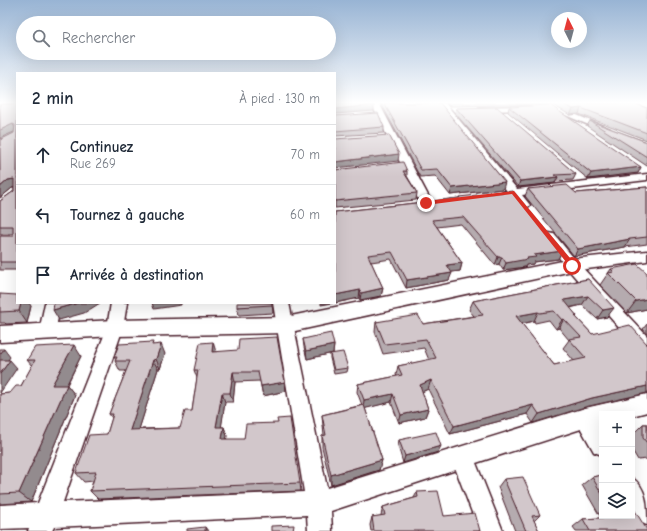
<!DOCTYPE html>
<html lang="fr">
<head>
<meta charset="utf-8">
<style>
  :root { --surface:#fff; --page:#f6f6f7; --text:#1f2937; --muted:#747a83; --line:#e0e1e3 }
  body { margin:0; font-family:"Comic Neue",sans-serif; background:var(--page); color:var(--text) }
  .controls { position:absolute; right:12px; bottom:12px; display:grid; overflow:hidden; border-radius:0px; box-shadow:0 4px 16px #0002 }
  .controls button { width:36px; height:36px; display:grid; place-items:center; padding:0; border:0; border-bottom:1px solid var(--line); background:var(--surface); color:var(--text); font:20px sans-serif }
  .compass { position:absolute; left:551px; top:12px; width:36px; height:36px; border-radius:50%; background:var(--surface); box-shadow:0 4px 16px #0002; rotate:354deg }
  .stop { position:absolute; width:12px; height:12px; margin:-9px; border:3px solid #d93025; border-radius:50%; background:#fff }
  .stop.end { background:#d93025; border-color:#fff; box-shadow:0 1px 4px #0008 }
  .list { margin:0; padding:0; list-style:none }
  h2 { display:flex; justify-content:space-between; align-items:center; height:52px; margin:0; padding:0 16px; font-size:17px }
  h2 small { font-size:13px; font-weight:400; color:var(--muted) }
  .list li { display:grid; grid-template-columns:26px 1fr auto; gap:12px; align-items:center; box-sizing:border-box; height:60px; padding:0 16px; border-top:1px solid var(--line) }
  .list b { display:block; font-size:15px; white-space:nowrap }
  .list p { margin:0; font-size:13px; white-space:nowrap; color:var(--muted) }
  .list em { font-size:13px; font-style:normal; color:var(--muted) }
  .icon { flex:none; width:22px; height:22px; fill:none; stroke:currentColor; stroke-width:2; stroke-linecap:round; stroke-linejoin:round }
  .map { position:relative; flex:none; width:647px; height:531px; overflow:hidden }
  .search { position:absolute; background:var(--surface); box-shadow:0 4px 16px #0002; left:16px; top:16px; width:320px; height:44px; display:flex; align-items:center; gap:10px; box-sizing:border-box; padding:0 14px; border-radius:22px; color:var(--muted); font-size:15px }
  .panel { position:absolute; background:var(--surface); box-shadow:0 4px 16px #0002; left:16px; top:72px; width:320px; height:232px; border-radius:0px }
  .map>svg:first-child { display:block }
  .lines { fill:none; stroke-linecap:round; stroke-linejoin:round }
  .minor-casing { stroke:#4a1f2b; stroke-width:3 }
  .tertiary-casing { stroke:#4a1f2b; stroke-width:3 }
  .trunk-casing { stroke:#4a1f2b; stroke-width:3 }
  .minor { fill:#fff; fill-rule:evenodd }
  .tertiary { fill:#fff; fill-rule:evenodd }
  .trunk { fill:#fff; fill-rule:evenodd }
  .wall { fill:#b5abaf; stroke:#4a1f2b; fill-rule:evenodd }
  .shaded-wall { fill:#938b8e; stroke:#4a1f2b }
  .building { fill:#d2c7cb; stroke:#4a1f2b; fill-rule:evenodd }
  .route { fill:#d93025 }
</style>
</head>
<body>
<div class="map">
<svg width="647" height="531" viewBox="0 0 647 531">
  <rect width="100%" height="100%" fill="#fff"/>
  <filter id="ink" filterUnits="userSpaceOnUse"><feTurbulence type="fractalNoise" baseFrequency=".025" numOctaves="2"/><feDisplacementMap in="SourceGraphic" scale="8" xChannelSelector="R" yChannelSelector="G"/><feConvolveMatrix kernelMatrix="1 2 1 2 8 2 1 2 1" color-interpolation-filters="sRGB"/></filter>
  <g filter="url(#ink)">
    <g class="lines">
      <defs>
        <g id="minor">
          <path d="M371,103H379L432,203L430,205H422L420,203Z"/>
          <path d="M437,103H445L517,189L647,174V180L522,195L530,205L528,207H520L511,197L502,196L500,194L502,192L507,191Z"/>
          <path d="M537,103H548L610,129L606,132L603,131Z"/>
          <path d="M527,106H530V110L480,111L476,109L480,107Z"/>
          <path d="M17,131V137L0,138V132Z"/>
          <path d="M549,233L554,234L577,262L647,336V355L641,353L567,268L543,237L544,234Z"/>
          <path d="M45,303H61L55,332L53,337L47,339L41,337L39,332Z"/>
          <path d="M111,303H127L123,328L63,502L304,492L273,303H289L327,488L585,408L647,394V412L632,416V414H602V423L601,424L602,455L594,452L581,429L476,463L503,531H479L456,470L331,511L332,531H308L307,515L54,527L52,531H28L29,528L0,529V505L38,503L107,328Z"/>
          <path d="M632,478C647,487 647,506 647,525L638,522L632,511Z"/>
        </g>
        <path id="tertiary" d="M647,251V261L572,271L286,333L115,336L0,342V326L115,320L286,317L572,259Z"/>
        <path id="trunk" d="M635,103H647V108L637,105Z"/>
      </defs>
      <use href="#minor" class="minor-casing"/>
      <use href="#tertiary" class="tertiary-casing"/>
      <use href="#trunk" class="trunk-casing"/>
      <use href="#minor" class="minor"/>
      <use href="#tertiary" class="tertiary"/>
      <use href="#trunk" class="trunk"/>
    </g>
    <g class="wall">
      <path d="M17,103V270H0V236H13V234H0V201L14,191V188H12L0,198V140L14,133V132L0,138V104Z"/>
      <path d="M381,103H440L503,189L450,195L435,176L420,177Z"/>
      <path d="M446,103H633L647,108V140L579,114L570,115L551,104L450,106Z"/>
      <path d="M509,107L641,167L638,173L588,179L508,112Z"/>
      <path d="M456,108L576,174L573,180L556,181L555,183L518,187L455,113Z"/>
      <path d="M335,116L384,127V133L335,136Z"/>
      <path d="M590,121L647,142V166L587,126Z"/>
      <path d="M335,170L407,171V176L417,193L416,200L335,208Z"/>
      <path d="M647,187V244L625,247L574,256L525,196L528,189L576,193Z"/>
      <path d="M459,197L562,251L558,259L534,262L533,264L526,265L525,267L503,270L499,264L495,265L461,224L437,227L462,263L460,271L451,272L449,280L406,288L391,259L371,262L383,288L381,296L360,300L359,298L335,303V212L459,198Z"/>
      <path d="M611,269L647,309L627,313L600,285Z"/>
      <path d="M588,279L607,317L597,319L582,305L570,308L577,316L576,317L592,334L647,344V393L585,407L533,423L527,414L450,434L428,389L422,392L428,409L425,417L399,423L391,402L365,408L382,460L379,470L331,485L322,447V436H324L323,426L322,415L362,405L357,392L358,384L397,376L396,375L398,366L429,360L424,348L383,354L375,332L376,322L423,324L474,316L469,310L473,301ZM549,320L556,329L559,328L569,340L563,348L574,361L554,365L522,324L534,321L535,323Z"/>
      <path d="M0,294L31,306L27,323L6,324L5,323H0Z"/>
      <path d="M272,303L273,313L239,315L237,307Z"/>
      <path d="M647,324V334L643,329Z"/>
      <path d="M303,339L334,345L333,353L307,359L304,347Z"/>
      <path d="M154,345L165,354L160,369H158L139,429L180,428L192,411L197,378L194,370L216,351L285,382L286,391L263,396L260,381L235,382L233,402H225L221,427H224L227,436L226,439L300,483L301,491L98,499L90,491L93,481L84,482L76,473L107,434L112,418L109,414L126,371H120L115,361L116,360L114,357Z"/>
      <path d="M330,354L348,368L347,372L334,374L330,358Z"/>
      <path d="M81,356L67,385L75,395L31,502L0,504V394L10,393L21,386L32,366L27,360Z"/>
      <path d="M643,424H647V459L638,460L632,450V435Z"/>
      <path d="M399,440L438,452L403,463L398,446Z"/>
      <path d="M602,475V516H632L647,531H576L573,527L583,519L601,518L582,485L592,477Z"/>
      <path d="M504,479L540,515L534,521L539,531H515L498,487Z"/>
      <path d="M417,492L444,516L480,531H371L370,525L372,517L381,516V515L383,507L414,498Z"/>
    </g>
    <g class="shaded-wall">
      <path d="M374,105V111L335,114V109Z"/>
      <path d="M581,108L579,114L570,115L573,109Z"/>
      <path d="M13,124L16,131L0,138V130Z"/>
      <path d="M399,154L398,161L335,168V162Z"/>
      <path d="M641,167L638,173L588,179L591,173Z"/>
      <path d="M558,177L555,183L518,187L520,181Z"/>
      <path d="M14,179L17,187L12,188L0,198V187L8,180Z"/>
      <path d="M505,182L503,189L450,195L452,188Z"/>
      <path d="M630,239L625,247L574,256L578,249Z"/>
      <path d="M562,251L558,259L534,262L533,264L526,265L525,267L503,270L506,263L527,258L534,255Z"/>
      <path d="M498,257H502L499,264L495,265Z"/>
      <path d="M462,263L460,271L445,273L447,265Z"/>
      <path d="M452,273L449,280L406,288L407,280Z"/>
      <path d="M383,288L381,296L360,300L361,293Z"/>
      <path d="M360,290L359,298L335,303V295Z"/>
      <path d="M588,296L582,305L558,310L564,300Z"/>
      <path d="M647,299V309L627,313L636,301Z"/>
      <path d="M21,303H29L31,306L27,323L19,311Z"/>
      <path d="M78,303H100L84,313L59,320L53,310Z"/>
      <path d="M152,303H181V305L154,309Z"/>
      <path d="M321,303H333L321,305Z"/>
      <path d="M614,308L607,317L597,319L603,310Z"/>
      <path d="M538,312L534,321L512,326L516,316Z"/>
      <path d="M564,319L559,328L556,329L562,320Z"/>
      <path d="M213,342L216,352H212Z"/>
      <path d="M161,344L165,354L160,369L156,359Z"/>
      <path d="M74,345L81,356L61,396L52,385Z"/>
      <path d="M334,345L333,353L307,359L306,351Z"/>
      <path d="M4,349L10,357L3,368L0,365V354Z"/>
      <path d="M10,360L17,368L0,393V374Z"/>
      <path d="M153,360L158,369L136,439L130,430Z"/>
      <path d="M233,372L235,382L233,402L230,393Z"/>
      <path d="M431,380L428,389L417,394L420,385Z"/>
      <path d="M285,382L286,391L263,396L261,386Z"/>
      <path d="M67,385L75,395L31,502L19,493Z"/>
      <path d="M647,386V393L585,407L533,423L539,414L592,398Z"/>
      <path d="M222,393L225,402L220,436L216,427Z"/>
      <path d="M393,394L391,402L363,409L364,400Z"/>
      <path d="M533,405L527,414L450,434L454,426Z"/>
      <path d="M428,409L425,417L399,423L401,415Z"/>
      <path d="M224,427L227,436L225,448L222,439Z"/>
      <path d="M441,446L438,452L403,463L405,456Z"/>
      <path d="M382,460L379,470L331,485V475Z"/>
      <path d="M205,527L208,531H205Z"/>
    </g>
    <g class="building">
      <path d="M15,103H17V262H0V236H13V226H0V201L14,191V179L8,180L0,187V140L14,133L15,125L13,124L0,130V104H14Z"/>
      <path d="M335,103H373L374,105L335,109Z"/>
      <path d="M384,103H440L505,182L452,188L437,169L421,170Z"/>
      <path d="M561,103H633L647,108V133L581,108L573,109Z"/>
      <path d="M550,105L641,167L591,173L509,107Z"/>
      <path d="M497,107L576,174L555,175L558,177L520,181L456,108Z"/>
      <path d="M378,113L384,127L335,131V116Z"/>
      <path d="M590,121L647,142V157Z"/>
      <path d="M389,135L399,154L335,162V139Z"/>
      <path d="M403,162L407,171H403L417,193L335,201V170Z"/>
      <path d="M567,185L576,193L647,187V237L630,239L578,249L528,189Z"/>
      <path d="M513,191L562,251L534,255L536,257L527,258L528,259L506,263L502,257H498L463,217L432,220L462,263L447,265L452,273L407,280L392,252L368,255L383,288L361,293L360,290L335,295V212L460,198L459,197Z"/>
      <path d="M637,264L647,273V299L636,301L608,273L614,272L611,269Z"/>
      <path d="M588,279L614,308L603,310L588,296L564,300L577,316H575L592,334L630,325L647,344V386L592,398L539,414L533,405L454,426L431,380L420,385L428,409L401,415L393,394L364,400L358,384L402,375L398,366L436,358L426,339L385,344L376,322L418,315L423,324L483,315L473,301ZM554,311L562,320L564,319L581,337L569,339L586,358L554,365L516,316L538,312L540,313Z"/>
      <path d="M0,294L17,295V303H21L19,311L0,312Z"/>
      <path d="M54,303H78L53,310Z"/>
      <path d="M237,303H272V305L237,307Z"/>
      <path d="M331,333L334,345L306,351L303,339Z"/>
      <path d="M277,337L285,382L261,386L258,372H233L230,393H222L216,427H224L222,439H244L246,424L278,423L277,419L290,418L300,483L90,491L96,472L76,473L89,435L107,434L113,414H109L130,361H115L117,357H114L119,344L153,342L152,345L161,344L156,359L153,360L130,430L180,428L185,411H192L198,370H194L200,343L213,342L212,352L238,350L239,339Z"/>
      <path d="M74,345L52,385H67L19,493L0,494V394L10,393L16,386H21L35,360H27L35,347Z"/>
      <path d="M0,349H4L0,354Z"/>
      <path d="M343,352L348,368L334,370L330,354Z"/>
      <path d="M0,360H10L0,374Z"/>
      <path d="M364,405L382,460L331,475L322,436L326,435L322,415Z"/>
      <path d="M643,424H647V443L643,438Z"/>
      <path d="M436,432L441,446L405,456L399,440Z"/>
      <path d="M602,475V494L592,477Z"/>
      <path d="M523,477L540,515L532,516L539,531H526L504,479Z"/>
      <path d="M438,491L444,516L475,513L480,531H374L372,517L385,515L383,507L418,497L417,492Z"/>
      <path d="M632,506L647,530V531H590L583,519L616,517L615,516H632Z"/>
      <path d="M294,525L293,531H271V526Z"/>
      <path d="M205,527V531H187V529Z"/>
    </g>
  </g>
  <linearGradient id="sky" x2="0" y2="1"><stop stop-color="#98b4d4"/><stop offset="0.58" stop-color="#fff"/><stop offset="1" stop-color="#fff" stop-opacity="0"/></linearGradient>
  <rect width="647" height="177" fill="url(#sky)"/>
  <path class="route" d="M514,191L575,264V267H570L512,194L426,205L423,203L426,201Z"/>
</svg>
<div class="controls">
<button>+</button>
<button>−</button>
<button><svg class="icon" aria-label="layers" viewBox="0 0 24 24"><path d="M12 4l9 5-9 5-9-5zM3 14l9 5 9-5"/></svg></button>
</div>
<svg class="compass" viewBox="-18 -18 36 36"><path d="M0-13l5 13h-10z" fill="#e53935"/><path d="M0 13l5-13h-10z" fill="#747a83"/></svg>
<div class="stop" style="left:572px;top:266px"></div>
<div class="stop end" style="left:426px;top:203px"></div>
<div class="search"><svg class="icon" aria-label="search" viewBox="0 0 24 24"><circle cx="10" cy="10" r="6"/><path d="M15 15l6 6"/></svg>Rechercher</div>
<section class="panel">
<h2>2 min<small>À pied · 130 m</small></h2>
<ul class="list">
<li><svg class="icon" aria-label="ahead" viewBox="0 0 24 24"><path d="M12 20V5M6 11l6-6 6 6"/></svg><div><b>Continuez</b><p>Rue 269</p></div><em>70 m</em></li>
<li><svg class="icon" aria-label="left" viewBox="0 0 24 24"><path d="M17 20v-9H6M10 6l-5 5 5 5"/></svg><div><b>Tournez à gauche</b></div><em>60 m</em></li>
<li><svg class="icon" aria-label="arrive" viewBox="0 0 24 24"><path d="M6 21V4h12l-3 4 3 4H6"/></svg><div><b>Arrivée à destination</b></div></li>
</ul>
</section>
</div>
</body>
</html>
